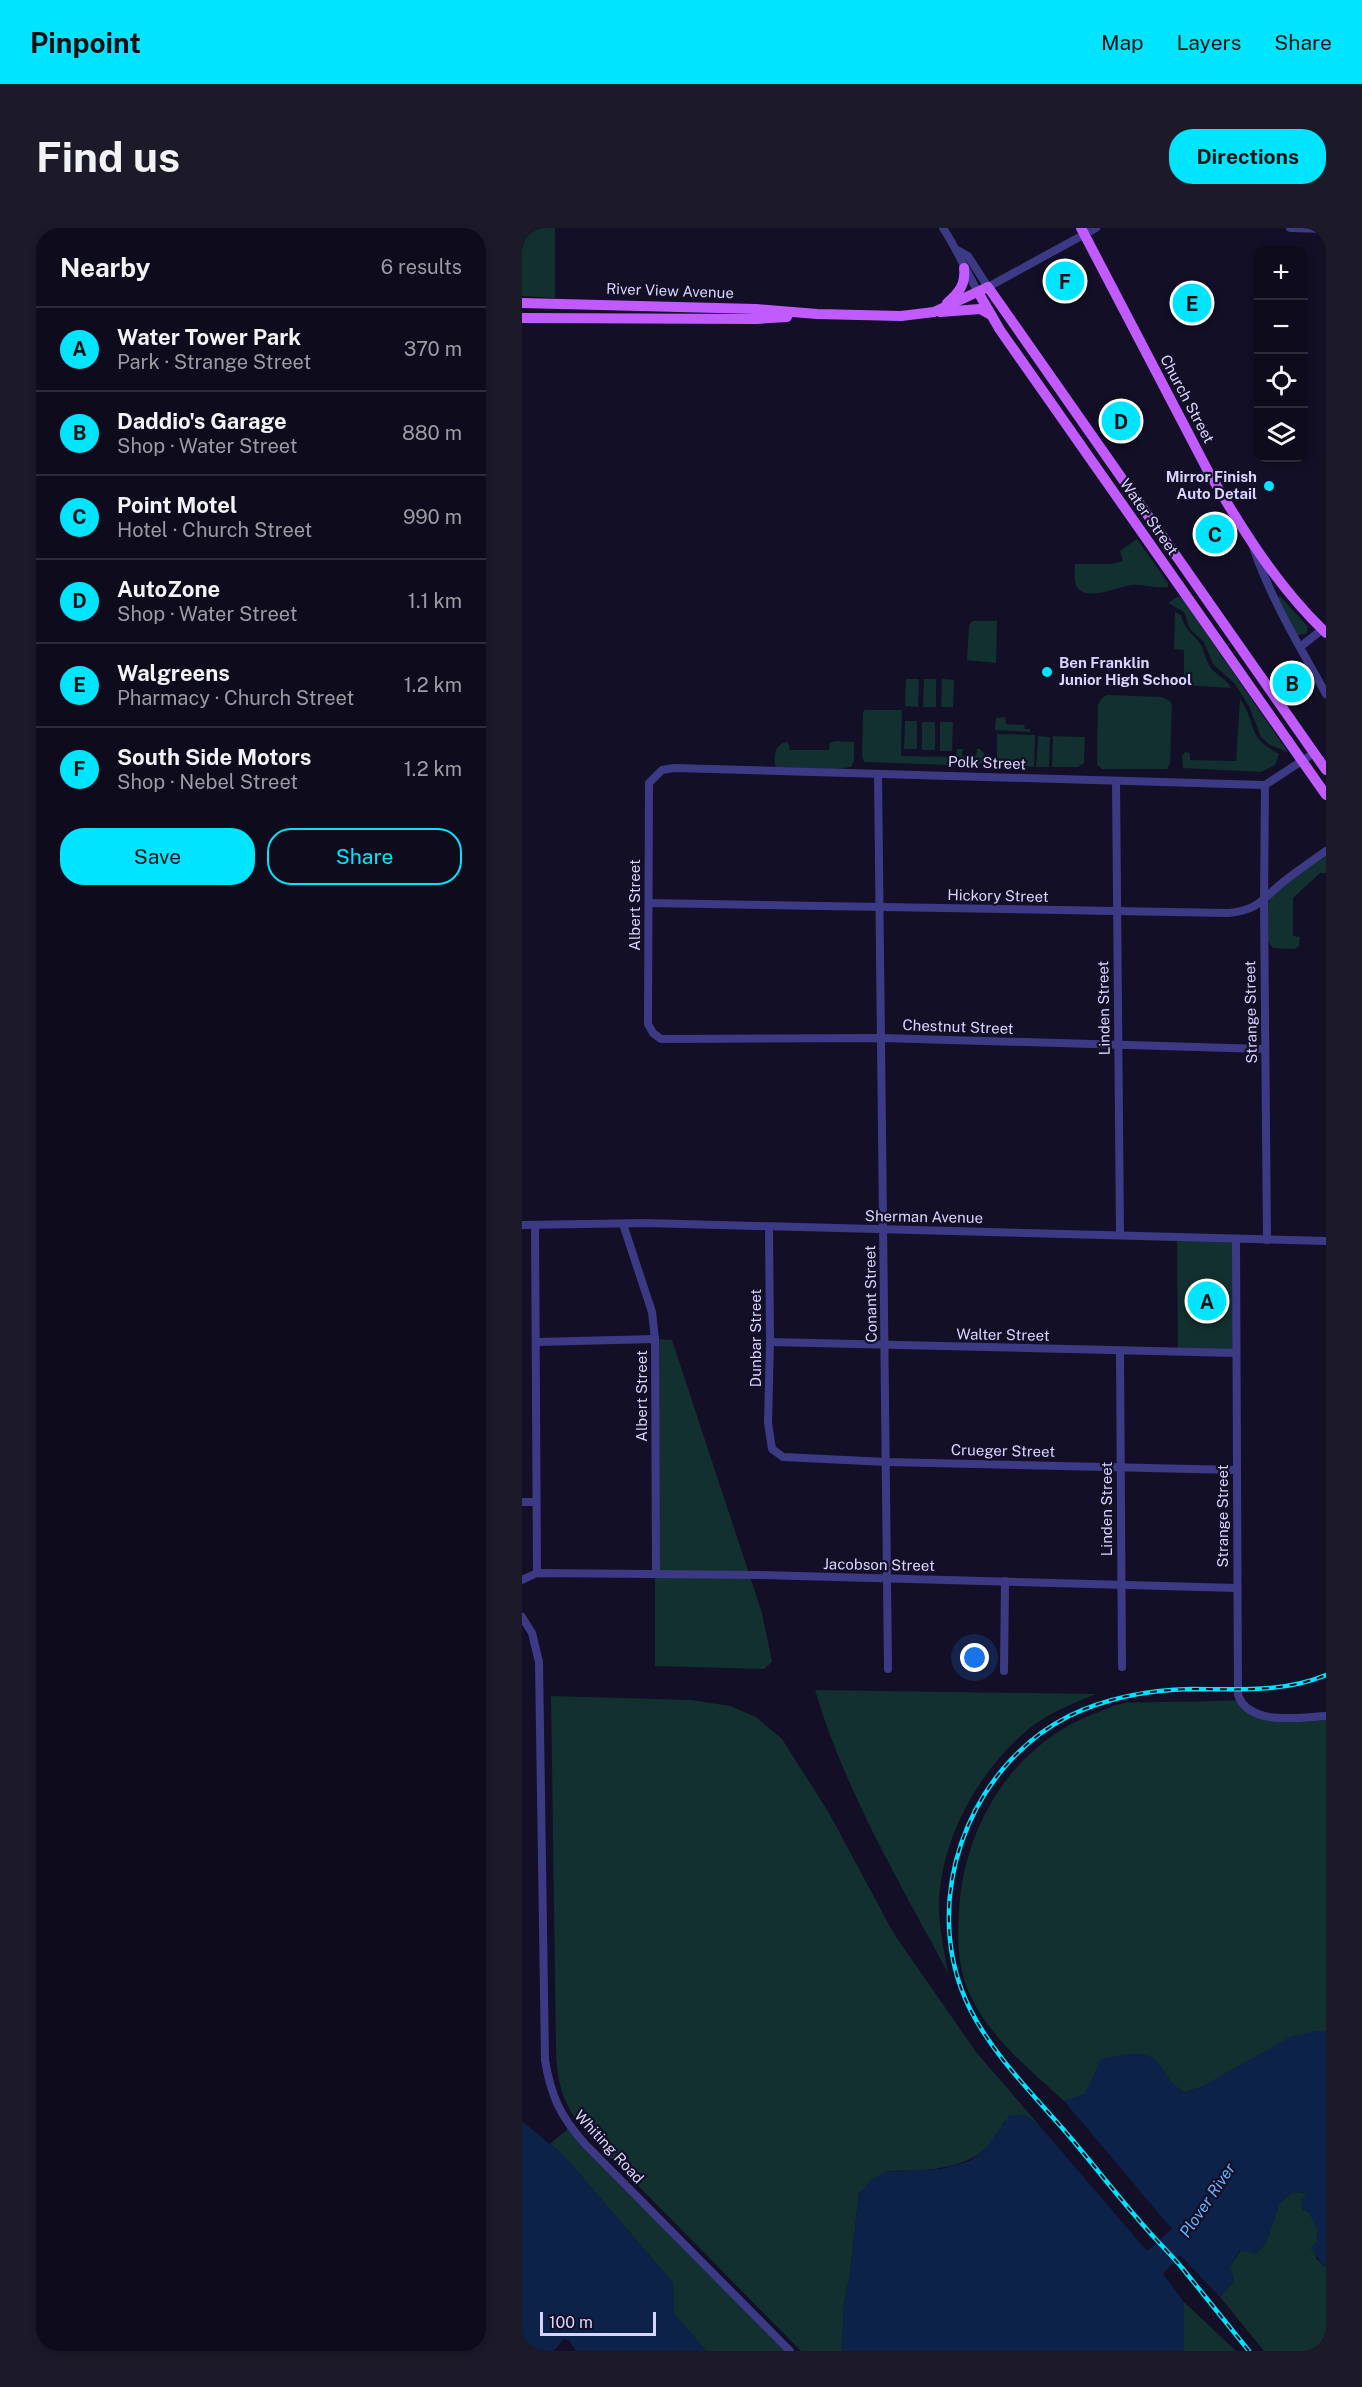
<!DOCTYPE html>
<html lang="en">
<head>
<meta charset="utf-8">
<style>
  :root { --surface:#0e0b1c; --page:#1c1929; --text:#f1f3f6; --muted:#9b9ba3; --line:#2e2b3b; --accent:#00e5ff }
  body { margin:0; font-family:"Public Sans",sans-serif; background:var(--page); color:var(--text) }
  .controls { position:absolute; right:18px; top:18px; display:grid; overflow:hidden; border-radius:12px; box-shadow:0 3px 9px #0003 }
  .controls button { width:54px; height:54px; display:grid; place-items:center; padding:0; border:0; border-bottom:2px solid var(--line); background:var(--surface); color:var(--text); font:30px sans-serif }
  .scale { position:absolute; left:18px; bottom:15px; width:116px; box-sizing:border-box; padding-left:6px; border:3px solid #d9d4ff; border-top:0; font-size:16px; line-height:21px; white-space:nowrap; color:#d9d4ff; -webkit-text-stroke:4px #130f26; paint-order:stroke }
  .you { position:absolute; left:453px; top:1430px; width:21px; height:21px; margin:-15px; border:4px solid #fff; border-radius:50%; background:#1a73e8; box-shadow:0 0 0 9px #1a73e833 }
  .badge { display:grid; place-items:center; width:39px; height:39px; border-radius:50%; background:var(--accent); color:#111; font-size:20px; font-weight:700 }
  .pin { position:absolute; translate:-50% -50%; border:3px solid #fff; box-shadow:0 2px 6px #0006 }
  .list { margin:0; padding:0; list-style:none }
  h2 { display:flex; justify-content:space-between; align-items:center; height:78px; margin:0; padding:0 24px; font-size:26px }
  h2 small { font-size:20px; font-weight:400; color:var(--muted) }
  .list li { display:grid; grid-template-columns:39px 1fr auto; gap:18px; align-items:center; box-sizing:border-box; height:84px; padding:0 24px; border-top:2px solid var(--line) }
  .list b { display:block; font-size:22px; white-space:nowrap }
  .list p { margin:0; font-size:20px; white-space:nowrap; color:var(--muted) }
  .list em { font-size:20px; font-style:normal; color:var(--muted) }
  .actions { display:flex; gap:12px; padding:18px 24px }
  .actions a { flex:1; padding:14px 0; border:2px solid var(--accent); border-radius:24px; text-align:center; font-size:21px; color:var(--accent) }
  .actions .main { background:var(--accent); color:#111 }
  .icon { flex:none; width:33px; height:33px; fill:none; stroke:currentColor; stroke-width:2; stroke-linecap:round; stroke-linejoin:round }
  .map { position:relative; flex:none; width:804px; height:2123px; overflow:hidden; border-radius:24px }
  header { display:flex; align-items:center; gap:36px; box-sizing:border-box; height:84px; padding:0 30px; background:var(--accent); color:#111 }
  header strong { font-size:28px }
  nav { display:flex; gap:33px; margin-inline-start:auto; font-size:21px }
  .intro { display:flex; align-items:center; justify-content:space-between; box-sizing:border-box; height:144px; padding:0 36px }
  h1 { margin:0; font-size:42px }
  .button { padding:15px 27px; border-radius:24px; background:var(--accent); color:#111; font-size:21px; font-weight:700 }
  main { display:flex; gap:36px; padding:0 36px }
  aside { flex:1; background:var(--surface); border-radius:24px; box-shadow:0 3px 9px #0003 }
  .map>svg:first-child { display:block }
  .green { fill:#12302f }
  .water { fill:#0c2248 }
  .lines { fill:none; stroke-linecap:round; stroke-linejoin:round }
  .minor { stroke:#3d3a85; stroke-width:8 }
  .major { stroke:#c25bff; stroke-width:10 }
  .rail-casing { stroke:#00e5ff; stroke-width:4.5 }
  .rail { stroke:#130f26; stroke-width:2; stroke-dasharray:7; stroke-linecap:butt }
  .poi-dot { fill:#00e5ff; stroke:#130f26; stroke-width:2 }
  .labels { text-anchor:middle; stroke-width:4.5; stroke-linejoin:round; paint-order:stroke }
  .street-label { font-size:15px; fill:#d9d4ff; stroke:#130f26 }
  .poi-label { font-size:15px; font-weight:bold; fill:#d9d4ff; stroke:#130f26; text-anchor:end }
  .water-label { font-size:16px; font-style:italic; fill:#62b6ff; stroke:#130f26 }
</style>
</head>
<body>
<header>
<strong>Pinpoint</strong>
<nav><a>Map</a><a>Layers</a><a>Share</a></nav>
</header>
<div class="intro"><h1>Find us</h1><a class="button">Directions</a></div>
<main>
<aside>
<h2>Nearby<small>6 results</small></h2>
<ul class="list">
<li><span class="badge">A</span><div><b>Water Tower Park</b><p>Park · Strange Street</p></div><em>370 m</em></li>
<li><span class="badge">B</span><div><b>Daddio's Garage</b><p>Shop · Water Street</p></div><em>880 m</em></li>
<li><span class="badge">C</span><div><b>Point Motel</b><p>Hotel · Church Street</p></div><em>990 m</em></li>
<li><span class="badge">D</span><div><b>AutoZone</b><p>Shop · Water Street</p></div><em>1.1 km</em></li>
<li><span class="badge">E</span><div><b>Walgreens</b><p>Pharmacy · Church Street</p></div><em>1.2 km</em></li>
<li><span class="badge">F</span><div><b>South Side Motors</b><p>Shop · Nebel Street</p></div><em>1.2 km</em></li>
</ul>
<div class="actions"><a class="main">Save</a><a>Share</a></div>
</aside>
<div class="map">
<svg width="804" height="2123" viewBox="0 0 804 2123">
  <rect width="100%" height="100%" fill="#130f26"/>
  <g class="green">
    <path d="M0,0H33V70L0,68Z"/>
    <path d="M615,311L646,355V359C634,361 621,356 609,357C595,359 565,374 555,359C551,353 553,342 553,336H589L601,333L598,323Z"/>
    <path d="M758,368L786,399L784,406L775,407L756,369Z"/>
    <path d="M655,369H659L766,524L748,517L739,509L727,478L713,456L691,436L682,414L668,401L662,384L646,375Z"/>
    <path d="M653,384L659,387C662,401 669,404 677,414C683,422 683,433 689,440C695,448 705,451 709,460L662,457V422L652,421Z"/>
    <path d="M451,393H475L474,435L445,432L447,397Z"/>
    <path d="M384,451H397L396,479L383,478Z"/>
    <path d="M402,451H414V479H401Z"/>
    <path d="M420,451L432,452L431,479H419Z"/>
    <path d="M585,467L640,469L648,473L650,478L648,535L645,541H580L575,537L576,477L580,470Z"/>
    <path d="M718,471C736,497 723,508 757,526L753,537L739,544L661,540L660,528L663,524L668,525V532L714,533Z"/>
    <path d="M343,482H380L379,528L434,529L435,521H441L440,528H454L455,521H458L462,525L461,534L455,538L342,534L340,528L341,485Z"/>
    <path d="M483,489L484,496L502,497L503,501H508V504L473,502L474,490Z"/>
    <path d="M383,493H395V521H382Z"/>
    <rect x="400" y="494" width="13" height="28"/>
    <path d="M418,494H431L430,523H418Z"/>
    <path d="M475,506L513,507L512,539L478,536L475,530Z"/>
    <path d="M516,508L528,509L527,539H514Z"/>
    <path d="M531,508L563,509L562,535L556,539H530Z"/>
    <path d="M314,513L332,514V533L329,539L314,541L254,539L253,537C252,526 253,515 266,514L268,522H307L308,515Z"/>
    <path d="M804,628V645H798L771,670V708L778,709L777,718L773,721L751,720L745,712C745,701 742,686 746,675C752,660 790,638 804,628Z"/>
    <path d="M655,1008L714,1011V1125L656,1124Z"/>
    <path d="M133,1111L150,1112L240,1385L250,1434L242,1441L133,1438Z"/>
    <path d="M293,1462L574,1466C552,1475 529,1484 509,1499C458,1540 418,1611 417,1677C417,1700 422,1722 426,1745C377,1653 323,1563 293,1462Z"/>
    <path d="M29,1468L169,1472L208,1478L234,1489L260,1511L307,1585L372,1706L454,1824L517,1897L503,1887L482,1894C463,1935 431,1940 390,1943C382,1943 369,1942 362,1945C354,1949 345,1959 337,1965L328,2046L322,2076L320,2123H279L67,1908C42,1879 35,1859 34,1821Z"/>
    <path d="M718,1472L735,1486L804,1488V1803H795L677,1860L662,1864L650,1856L633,1832L563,1866L542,1873C505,1839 465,1808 445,1760C436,1736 435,1709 437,1683C442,1597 491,1516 574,1485C582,1482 591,1477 599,1476C611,1473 624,1475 636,1474C663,1474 691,1473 718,1472Z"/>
    <path d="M48,1899L268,2123H184L152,2086L151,2055L41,1927L28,1916Z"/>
    <path d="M770,1964L785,1965L780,1981L787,1984L796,2002L794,2030L804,2040V2123H742L698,2069L712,2053L708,2039L719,2022L744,2015L757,1976Z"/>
    <path d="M662,2074L714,2123H662Z"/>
  </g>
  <g class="water">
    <path d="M795,1803H804V2040L788,2020L795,2014L796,2002L786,1983L780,1981L779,1972L785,1966L770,1964L757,1976L744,2015L734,2026L718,2022L708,2039L712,2053L698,2069L658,2027L641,2046L662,2074V2123H320L322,2076L328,2046L337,1966L350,1951L363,1944L418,1941L448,1933L463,1921L488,1887H503L517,1897L625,2023L650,2001L542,1873L563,1866L579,1831C595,1828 621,1820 634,1833C646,1845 645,1854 662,1864L677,1860L770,1808Z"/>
    <path d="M0,1893L41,1927L151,2055L152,2086L184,2123H54L47,2112L42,2111L32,2123H0Z"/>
  </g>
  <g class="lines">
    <g class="minor">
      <path d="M421,0C435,21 444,43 456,64"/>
      <path d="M768,0L804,1"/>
      <path d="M437,23L446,28L466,59L574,0"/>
      <path d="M732,322C750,373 778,419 804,466"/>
      <path d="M778,419L801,401"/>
      <path d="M356,546L366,1441"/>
      <path d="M594,553L598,1007"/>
      <path d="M743,557L742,673L745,1012"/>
      <path d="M127,675L706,685C739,682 741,669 765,651C778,641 791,632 804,623"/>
      <path d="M743,821L359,810L139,811L131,805L126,796L127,555L140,542L152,540L743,557L792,525"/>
      <path d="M101,996L130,1084L133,1111L134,1346"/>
      <path d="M0,997L123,995L804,1013"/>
      <path d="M13,997L15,1345"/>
      <path d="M247,999L248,1114L246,1195L250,1221L261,1229L365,1234L714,1242"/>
      <path d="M714,1011L716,1467C728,1499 778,1489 804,1488"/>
      <path d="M14,1114L133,1111"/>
      <path d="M248,1114L714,1125"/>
      <path d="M598,1123L600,1439"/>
      <path d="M0,1274H14"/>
      <path d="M0,1352L15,1345L239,1347L715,1360"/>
      <path d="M0,1389L10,1405L17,1434L23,1832C29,1868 38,1888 63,1916L268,2123"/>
      <path d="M482,1443L483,1353"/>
    </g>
    <g class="major">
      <path d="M559,0L686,243C720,301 755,358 804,405"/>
      <path d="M456,64L478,102L804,567"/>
      <path d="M0,75L234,81L295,86L379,88L412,84L466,59L804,542"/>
      <path d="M425,75C437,65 444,56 442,40"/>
      <path d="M418,84L458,81L467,86"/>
      <path d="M0,90L234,91L265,89"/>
    </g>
    <defs>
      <path id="rail" d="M727,2123C705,2096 683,2068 661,2041C651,2029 640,2018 629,2006C601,1975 575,1941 548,1909C514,1869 472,1829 448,1781C396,1677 444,1540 547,1488C586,1469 626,1462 669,1461C715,1461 760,1465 804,1447"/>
    </defs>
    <use href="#rail" class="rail-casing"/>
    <use href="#rail" class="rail"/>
  </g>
  <g class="poi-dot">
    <circle cx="747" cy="258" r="6"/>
    <circle cx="525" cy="444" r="6"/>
  </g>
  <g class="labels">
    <g class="street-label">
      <text transform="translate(148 63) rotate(2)" y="5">River View Avenue</text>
      <text transform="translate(665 171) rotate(62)" y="5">Church Street</text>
      <text transform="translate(627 289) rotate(55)" y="5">Water Street</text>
      <text transform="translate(465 535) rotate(2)" y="5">Polk Street</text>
      <text transform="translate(476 668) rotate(1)" y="5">Hickory Street</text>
      <text transform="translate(113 677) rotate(-90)" y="5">Albert Street</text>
      <text transform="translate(582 780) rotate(-91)" y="5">Linden Street</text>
      <text transform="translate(729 784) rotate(-91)" y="5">Strange Street</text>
      <text transform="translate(436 799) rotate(2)" y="5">Chestnut Street</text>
      <text transform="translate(402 989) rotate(1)" y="5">Sherman Avenue</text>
      <text transform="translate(349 1066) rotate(-91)" y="5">Conant Street</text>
      <text transform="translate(481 1107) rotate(1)" y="5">Walter Street</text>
      <text transform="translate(234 1110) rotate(-90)" y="5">Dunbar Street</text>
      <text transform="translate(120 1168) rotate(-90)" y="5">Albert Street</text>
      <text transform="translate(481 1223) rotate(1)" y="5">Crueger Street</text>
      <text transform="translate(585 1281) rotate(-90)" y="5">Linden Street</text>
      <text transform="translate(701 1288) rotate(-90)" y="5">Strange Street</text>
      <text transform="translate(357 1337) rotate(1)" y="5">Jacobson Street</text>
      <text transform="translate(87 1919) rotate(47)" y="5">Whiting Road</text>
    </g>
    <g class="poi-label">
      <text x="735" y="254">Mirror Finish<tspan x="735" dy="17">Auto Detail</tspan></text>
      <text x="537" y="440" text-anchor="start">Ben Franklin<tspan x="537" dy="17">Junior High School</tspan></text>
    </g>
    <g class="water-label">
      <text transform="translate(685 1972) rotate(-56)" y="6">Plover River</text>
    </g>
  </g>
</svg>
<div class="controls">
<button>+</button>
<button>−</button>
<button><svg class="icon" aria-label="locate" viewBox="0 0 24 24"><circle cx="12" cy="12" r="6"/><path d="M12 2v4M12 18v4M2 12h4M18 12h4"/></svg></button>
<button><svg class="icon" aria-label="layers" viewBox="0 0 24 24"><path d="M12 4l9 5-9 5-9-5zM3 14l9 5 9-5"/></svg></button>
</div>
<div class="scale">100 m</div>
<div class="you"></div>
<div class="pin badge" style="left:685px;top:1073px">A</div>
<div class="pin badge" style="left:770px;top:455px">B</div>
<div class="pin badge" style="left:693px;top:306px">C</div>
<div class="pin badge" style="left:599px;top:193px">D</div>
<div class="pin badge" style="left:670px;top:75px">E</div>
<div class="pin badge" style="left:543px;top:53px">F</div>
</div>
</main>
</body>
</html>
